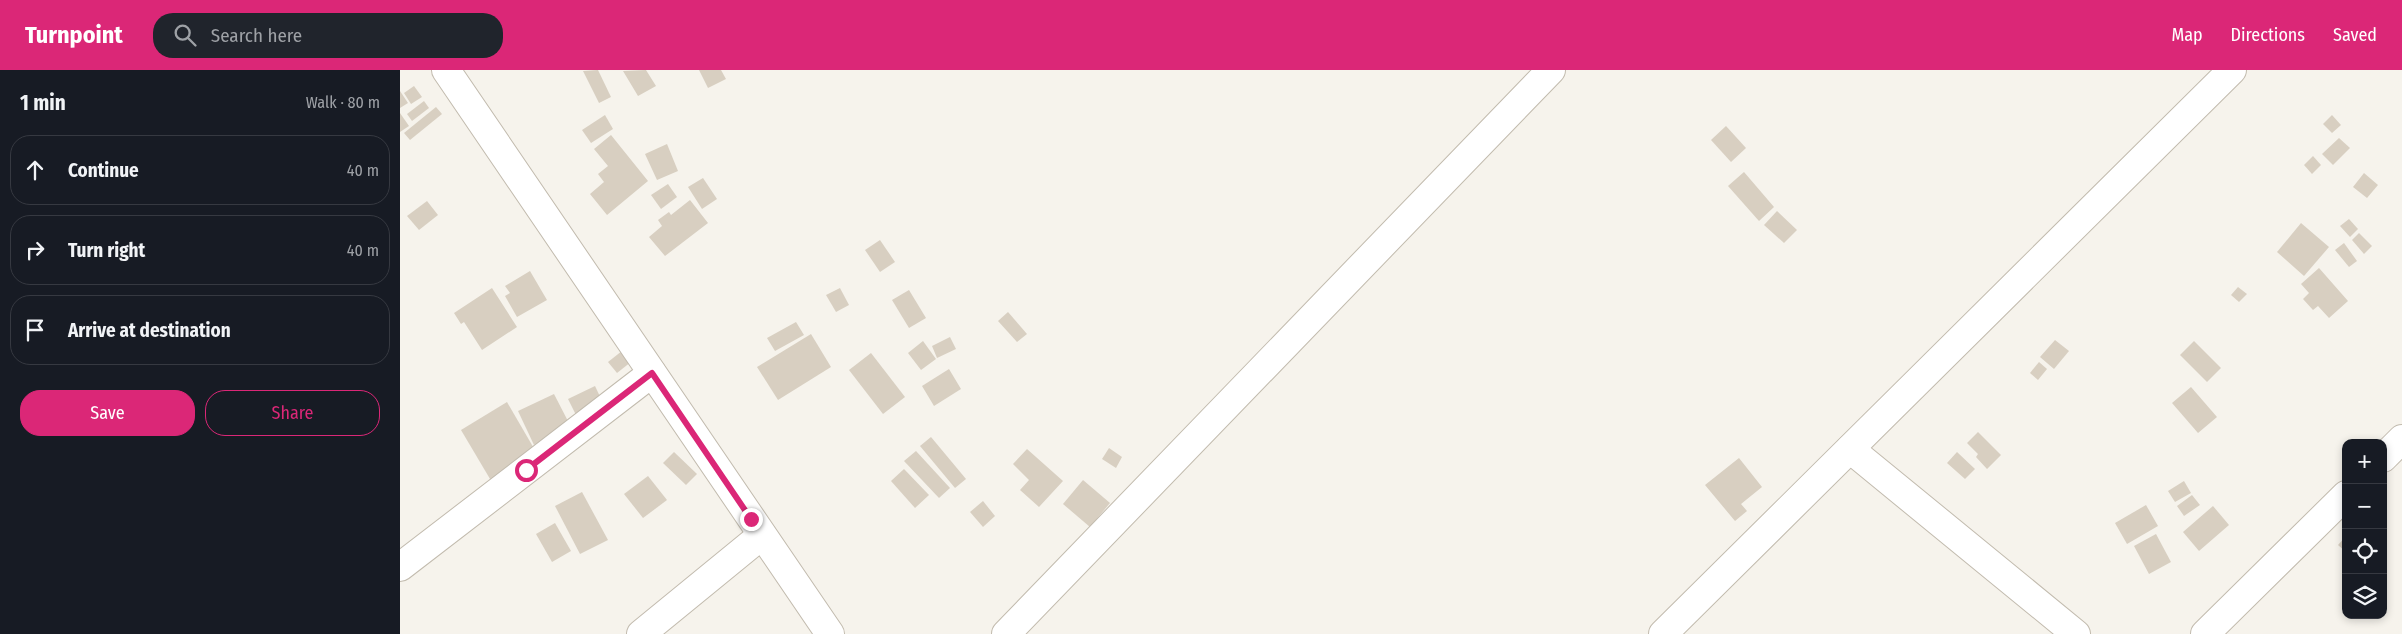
<!DOCTYPE html>
<html lang="en">
<head>
<meta charset="utf-8">
<style>
  :root { --surface:#171b24; --page:#20242c; --text:#f1f3f6; --muted:#9ea1a6; --line:#363941; --accent:#db2777 }
  body { margin:0; font-family:"Fira Sans Condensed",sans-serif; background:var(--page); color:var(--text) }
  .controls { position:absolute; right:15px; bottom:15px; display:grid; overflow:hidden; border-radius:10px; box-shadow:0 2px 8px #0003 }
  .controls button { width:45px; height:45px; display:grid; place-items:center; padding:0; border:0; border-bottom:1px solid var(--line); background:var(--surface); color:var(--text); font:25px sans-serif }
  .stop { position:absolute; width:15px; height:15px; margin:-11px; border:4px solid #db2777; border-radius:50%; background:#fff }
  .stop.end { background:#db2777; border-color:#fff; box-shadow:0 1px 5px #0008 }
  .list { margin:0; padding:0; list-style:none }
  h2 { display:flex; justify-content:space-between; align-items:center; height:65px; margin:0; padding:0 20px; font-size:21px }
  h2 small { font-size:16px; font-weight:400; color:var(--muted) }
  .list li { display:grid; grid-template-columns:32px 1fr auto; gap:15px; align-items:center; box-sizing:border-box; height:70px; margin:0 10px 10px; padding:0 10px; border:1px solid var(--line); border-radius:20px }
  .list b { display:block; font-size:19px; white-space:nowrap }
  .list em { font-size:16px; font-style:normal; color:var(--muted) }
  .actions { display:flex; gap:10px; padding:15px 20px }
  .actions a { flex:1; padding:11px 0; border:1px solid var(--accent); border-radius:20px; text-align:center; font-size:18px; color:var(--accent) }
  .actions .main { background:var(--accent); color:#fff }
  .icon { flex:none; width:28px; height:28px; fill:none; stroke:currentColor; stroke-width:2; stroke-linecap:round; stroke-linejoin:round }
  .map { position:relative; flex:none; width:2002px; height:564px; overflow:hidden }
  header { display:flex; align-items:center; gap:30px; box-sizing:border-box; height:70px; padding:0 25px; background:var(--accent); color:#fff }
  header strong { font-size:24px }
  nav { display:flex; gap:28px; margin-inline-start:auto; font-size:18px }
  .search { width:350px; height:45px; background:var(--page); display:flex; align-items:center; gap:12px; box-sizing:border-box; padding:0 18px; border-radius:20px; color:var(--muted); font-size:19px }
  main { display:flex }
  aside { flex:1; background:var(--surface) }
  .map>svg:first-child { display:block }
  .building { fill:#d8cfc1 }
  .lines { fill:none; stroke-linecap:round; stroke-linejoin:round }
  .street-casing { stroke:#c2bbae; stroke-width:30 }
  .street { stroke:#fff; stroke-width:28 }
  .route { stroke:#db2777; stroke-width:6 }
</style>
</head>
<body>
<header>
<strong>Turnpoint</strong>
<div class="search"><svg class="icon" aria-label="search" viewBox="0 0 24 24"><circle cx="10" cy="10" r="6"/><path d="M15 15l6 6"/></svg>Search here</div>
<nav><a>Map</a><a>Directions</a><a>Saved</a></nav>
</header>
<main>
<aside>
<h2>1 min<small>Walk · 80 m</small></h2>
<ul class="list">
<li><svg class="icon" aria-label="ahead" viewBox="0 0 24 24"><path d="M12 20V5M6 11l6-6 6 6"/></svg><div><b>Continue</b></div><em>40 m</em></li>
<li><svg class="icon" aria-label="right" viewBox="0 0 24 24"><path d="M7 20v-9h11M14 6l5 5-5 5"/></svg><div><b>Turn right</b></div><em>40 m</em></li>
<li><svg class="icon" aria-label="arrive" viewBox="0 0 24 24"><path d="M6 21V4h12l-3 4 3 4H6"/></svg><div><b>Arrive at destination</b></div></li>
</ul>
<div class="actions"><a class="main">Save</a><a>Share</a></div>
</aside>
<div class="map">
<svg width="2002" height="564" viewBox="0 0 2002 564">
  <rect width="100%" height="100%" fill="#f6f3ec"/>
  <g class="building">
    <path d="M198,0L211,27L199,33L183,1Z"/>
    <path d="M246,0L256,16L238,26L223,1Z"/>
    <path d="M299,0H321L326,9L308,18Z"/>
    <path d="M14,16L22,27L11,34L4,23Z"/>
    <path d="M0,21L8,33L0,38Z"/>
    <path d="M24,31L29,38L12,51L7,44Z"/>
    <path d="M36,37L42,44L10,70L4,63Z"/>
    <path d="M0,43L9,56L0,62Z"/>
    <path d="M205,45L213,59L191,73L182,60Z"/>
    <path d="M1932,45L1941,55L1932,63L1923,54Z"/>
    <path d="M1326,56L1346,78L1331,92L1311,70Z"/>
    <path d="M211,65L248,111L207,145L190,124L204,112L198,104L208,96L194,79Z"/>
    <path d="M1939,68L1950,78L1933,95L1922,84Z"/>
    <path d="M267,74L278,101L257,110L245,84Z"/>
    <path d="M1913,86L1921,95L1912,104L1904,95Z"/>
    <path d="M1344,102L1374,137L1359,151L1328,116Z"/>
    <path d="M1964,103L1978,115L1967,128L1953,117Z"/>
    <path d="M303,108L317,129L302,139L288,117Z"/>
    <path d="M268,114L277,127L261,139L251,125Z"/>
    <path d="M290,130L308,153L265,186L249,167L262,156L258,150L269,142L271,145Z"/>
    <path d="M27,131L38,145L19,160L7,146Z"/>
    <path d="M1377,141L1397,160L1384,173L1364,155Z"/>
    <path d="M1949,149L1958,159L1950,167L1940,156Z"/>
    <path d="M1901,153L1929,177L1904,206L1877,182Z"/>
    <path d="M1959,163L1972,176L1964,184L1952,170Z"/>
    <path d="M480,170L495,192L480,202L465,180Z"/>
    <path d="M1944,173L1957,191L1949,197L1935,180Z"/>
    <path d="M1919,198L1948,231L1929,248L1918,236L1913,240L1903,229L1909,223L1901,214Z"/>
    <path d="M130,201L147,230L117,247L105,226L110,223L105,216Z"/>
    <path d="M1838,217L1847,224L1839,232L1831,225Z"/>
    <path d="M92,218L117,257L82,280L64,252L61,254L54,243Z"/>
    <path d="M440,218L449,235L436,242L426,225Z"/>
    <path d="M509,220L526,248L509,258L492,230Z"/>
    <path d="M608,242L627,264L617,272L598,251Z"/>
    <path d="M396,252L404,265L375,281L367,268Z"/>
    <path d="M411,264L431,297L378,330L357,297Z"/>
    <path d="M550,267L556,279L537,288L532,276Z"/>
    <path d="M1655,270L1669,281L1654,299L1640,287Z"/>
    <path d="M523,271L536,289L521,300L508,283Z"/>
    <path d="M1794,271L1821,298L1807,312L1780,285Z"/>
    <path d="M227,277L236,288L217,303L208,292Z"/>
    <path d="M471,283L505,327L483,344L449,300Z"/>
    <path d="M1639,292L1647,299L1638,310L1630,303Z"/>
    <path d="M549,299L561,319L534,336L522,316Z"/>
    <path d="M195,316L204,335L177,347L168,329Z"/>
    <path d="M1791,317L1817,347L1798,363L1772,333Z"/>
    <path d="M154,324L171,357L134,375L118,341Z"/>
    <path d="M107,332L139,387L93,414L61,360Z"/>
    <path d="M1578,362L1601,385L1587,399L1576,387L1578,384L1567,373Z"/>
    <path d="M531,367L566,409L555,418L520,376Z"/>
    <path d="M709,378L722,387L716,398L702,389Z"/>
    <path d="M627,379L663,411L639,437L620,420L629,410L613,394Z"/>
    <path d="M516,381L550,418L539,428L504,391Z"/>
    <path d="M274,382L297,404L286,415L263,393Z"/>
    <path d="M1557,382L1575,399L1565,409L1547,393Z"/>
    <path d="M1339,388L1362,417L1341,434L1347,441L1335,451L1305,415Z"/>
    <path d="M504,399L529,425L515,438L491,411Z"/>
    <path d="M248,406L267,430L243,448L224,424Z"/>
    <path d="M683,410L710,433L690,457L663,434Z"/>
    <path d="M1784,411L1791,423L1775,432L1768,421Z"/>
    <path d="M182,422L208,470L180,484L155,436Z"/>
    <path d="M1792,425L1800,435L1784,446L1777,436Z"/>
    <path d="M583,431L595,446L583,457L570,442Z"/>
    <path d="M1746,435L1758,456L1727,474L1715,453Z"/>
    <path d="M1813,436L1829,455L1799,481L1783,462Z"/>
    <path d="M155,453L171,481L152,492L136,464Z"/>
    <path d="M1756,464L1771,492L1749,504L1734,476Z"/>
    <path d="M1946,466V482L1938,475Z"/>
  </g>
  <g class="lines">
    <defs>
      <g id="street">
        <path d="M46,0L430,564"/>
        <path d="M1450,379L1676,564"/>
        <path d="M1983,388L2002,369"/>
        <path d="M0,497L252,303"/>
        <path d="M241,564L362,465"/>
        <path d="M606,564L1151,0"/>
        <path d="M1263,564L1832,0"/>
        <path d="M1805,564L1946,425"/>
      </g>
    </defs>
    <use href="#street" class="street-casing"/>
    <use href="#street" class="street"/>
  </g>
  <g class="lines">
    <path class="route" d="M126,400L252,303L351,449"/>
  </g>
</svg>
<div class="controls">
<button>+</button>
<button>−</button>
<button><svg class="icon" aria-label="locate" viewBox="0 0 24 24"><circle cx="12" cy="12" r="6"/><path d="M12 2v4M12 18v4M2 12h4M18 12h4"/></svg></button>
<button><svg class="icon" aria-label="layers" viewBox="0 0 24 24"><path d="M12 4l9 5-9 5-9-5zM3 14l9 5 9-5"/></svg></button>
</div>
<div class="stop" style="left:126px;top:400px"></div>
<div class="stop end" style="left:351px;top:449px"></div>
</div>
</main>
</body>
</html>
